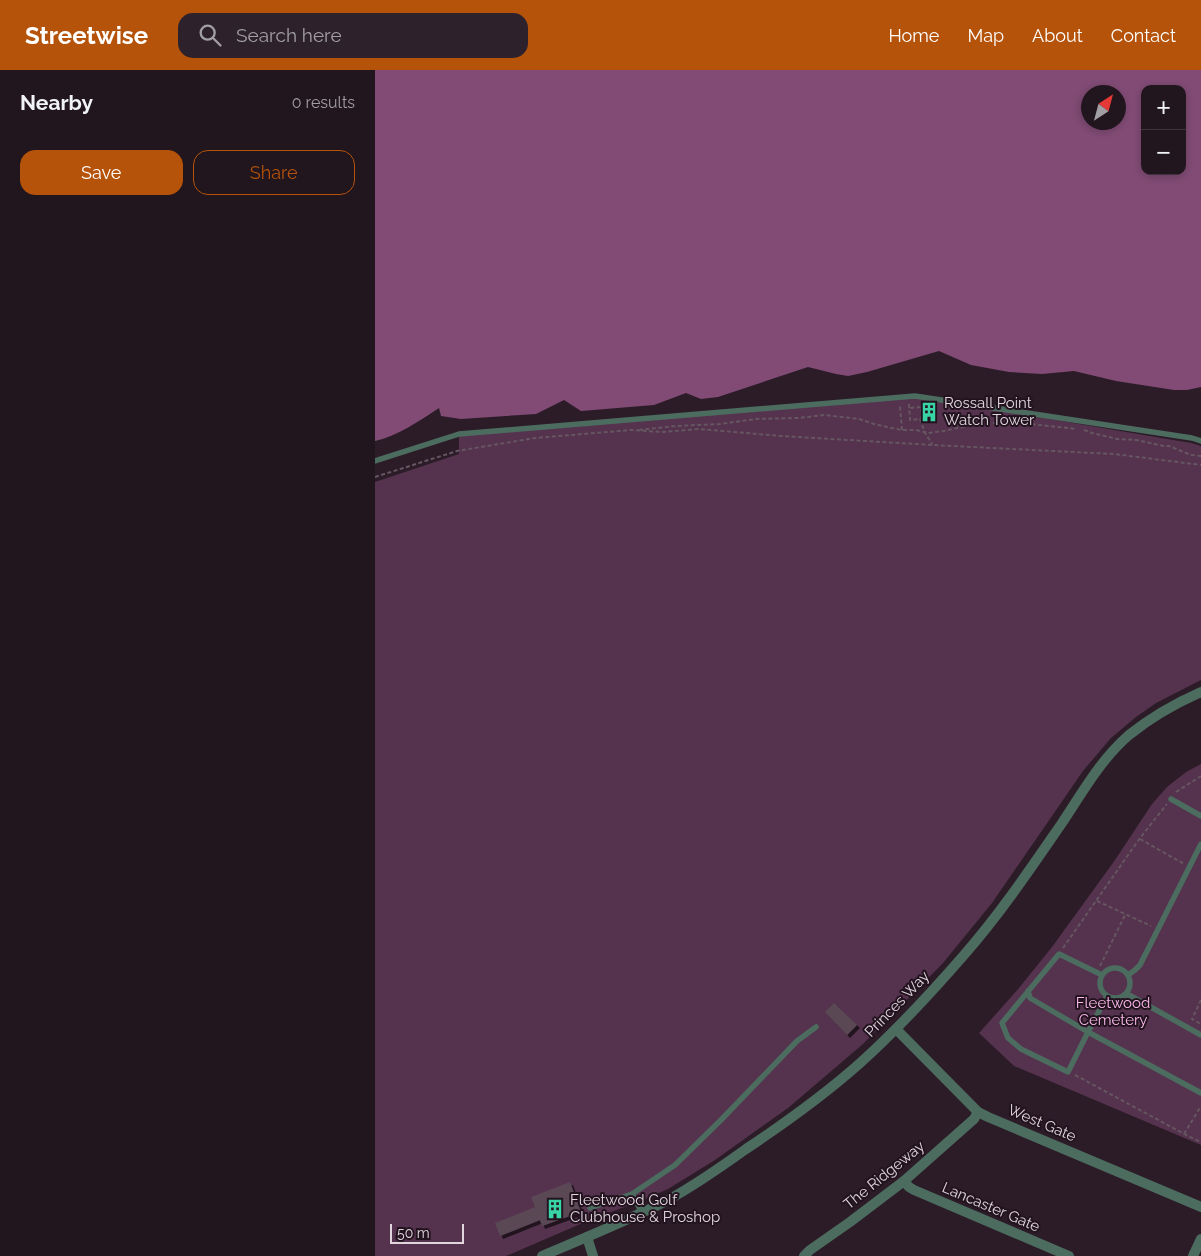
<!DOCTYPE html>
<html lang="en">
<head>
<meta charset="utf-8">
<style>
  :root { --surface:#21151e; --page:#2d222b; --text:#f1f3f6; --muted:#a29fa4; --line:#3e343c; --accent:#b45309 }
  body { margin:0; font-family:Raleway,sans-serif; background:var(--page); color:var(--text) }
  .controls { position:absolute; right:15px; top:15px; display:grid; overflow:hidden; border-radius:10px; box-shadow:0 2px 8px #0003 }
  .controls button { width:45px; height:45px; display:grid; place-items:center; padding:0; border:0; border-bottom:1px solid var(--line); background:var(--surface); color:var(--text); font:25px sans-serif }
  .compass { position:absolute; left:706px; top:15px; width:45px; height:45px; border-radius:50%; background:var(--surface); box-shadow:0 2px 8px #0003; rotate:36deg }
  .scale { position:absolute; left:15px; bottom:12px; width:74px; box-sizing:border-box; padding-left:5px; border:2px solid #e1d6de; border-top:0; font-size:14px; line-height:18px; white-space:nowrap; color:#e1d6de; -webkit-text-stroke:4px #22131f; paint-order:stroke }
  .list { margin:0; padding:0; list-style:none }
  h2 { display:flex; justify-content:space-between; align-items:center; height:65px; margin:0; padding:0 20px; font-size:21px }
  h2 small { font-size:16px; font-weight:400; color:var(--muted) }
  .actions { display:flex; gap:10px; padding:15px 20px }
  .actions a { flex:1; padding:11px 0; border:1px solid var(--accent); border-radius:15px; text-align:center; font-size:18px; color:var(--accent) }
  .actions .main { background:var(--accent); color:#fff }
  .icon { flex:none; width:28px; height:28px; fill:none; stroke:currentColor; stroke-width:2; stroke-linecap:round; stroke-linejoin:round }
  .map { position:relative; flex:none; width:826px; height:1186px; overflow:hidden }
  header { display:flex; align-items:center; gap:30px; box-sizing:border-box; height:70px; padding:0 25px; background:var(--accent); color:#fff }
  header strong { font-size:24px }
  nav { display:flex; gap:28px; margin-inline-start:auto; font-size:18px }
  .search { width:350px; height:45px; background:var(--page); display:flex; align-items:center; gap:12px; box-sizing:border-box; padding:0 18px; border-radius:15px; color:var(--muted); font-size:19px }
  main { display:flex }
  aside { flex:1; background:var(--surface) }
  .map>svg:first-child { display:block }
  .green { fill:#55324d }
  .water { fill:#814b75; fill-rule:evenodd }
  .building { fill:#5a4855; filter:url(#shadow) }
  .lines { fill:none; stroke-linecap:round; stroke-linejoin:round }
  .path { stroke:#655661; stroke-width:2; stroke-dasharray:4 2.5; stroke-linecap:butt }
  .service { stroke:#4c6c5f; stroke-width:5.5 }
  .minor { stroke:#4c6c5f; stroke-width:10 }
  .tertiary { stroke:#4c6c5f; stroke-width:10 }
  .labels { text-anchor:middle; stroke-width:4; stroke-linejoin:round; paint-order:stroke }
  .poi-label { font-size:15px; fill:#e1d6de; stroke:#22131f; text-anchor:start }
  .park-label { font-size:15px; fill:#fbb9ea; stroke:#22131f }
  .street-label { font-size:15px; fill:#e1d6de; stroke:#22131f }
</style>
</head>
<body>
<header>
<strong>Streetwise</strong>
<div class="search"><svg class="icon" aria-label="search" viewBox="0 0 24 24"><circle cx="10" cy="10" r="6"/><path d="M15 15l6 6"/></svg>Search here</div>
<nav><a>Home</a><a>Map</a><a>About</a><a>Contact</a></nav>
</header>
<main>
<aside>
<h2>Nearby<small>0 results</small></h2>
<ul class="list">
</ul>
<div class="actions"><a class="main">Save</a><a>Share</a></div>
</aside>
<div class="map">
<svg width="826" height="1186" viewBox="0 0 826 1186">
  <defs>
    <filter id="shadow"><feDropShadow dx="3" dy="3" stdDeviation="0" flood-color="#0009"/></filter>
  </defs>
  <rect width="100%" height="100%" fill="#2c1c28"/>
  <g class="green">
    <path d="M540,326L816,373L826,376V610L781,633L761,647L736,668L708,701L617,833L568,893L488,974L413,1038L340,1090L293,1119L263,1132L217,1149L131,1186H0V412L84,384V364Z"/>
    <path d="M826,694V1075L639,996L604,963L644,918L677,877L740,790L777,734L792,717L811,702Z"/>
  </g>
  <path class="water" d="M0,0H826V317L812,320H799L741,311L699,301L667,304L634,302L596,295L564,281L492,302L473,306L461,304L433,297L343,327L326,329L311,323L279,335L206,341L189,330L161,344L86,349L66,346L64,338C44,351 23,366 0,371ZM770,19H807V101H770ZM714,22H744V52H714Z"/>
  <g class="building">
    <path d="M459,933L482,955L472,965L450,942Z"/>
    <path d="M195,1112L206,1142L167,1156L165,1150L125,1166L120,1153L160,1137L156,1127Z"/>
  </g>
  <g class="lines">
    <g class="path">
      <path d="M534,334L535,350L545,349L547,346L546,337L535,338"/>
      <path d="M545,349L550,363L556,372L557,375"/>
      <path d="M264,360L300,356L345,354L381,349L424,348L449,345L484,349L499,354L512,357L527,360H541L553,363L569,361L596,355L636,352L702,359"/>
      <path d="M527,360L525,336H527"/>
      <path d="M709,360L717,363L742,369L761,370L789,376H794L816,385L826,386"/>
      <path d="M0,407L82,381L160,368L256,360L287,362L324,359L406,366L557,375L739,384L826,395"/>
      <path d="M801,722L826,706"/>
      <path d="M765,769L809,794"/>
      <path d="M722,831L776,856"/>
      <path d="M688,878L765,768L792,734"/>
      <path d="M725,896L750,845"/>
      <path d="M826,930L817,949L826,954"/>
      <path d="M700,1005L813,1066L826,1072"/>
      <path d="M809,1064L826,1036"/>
    </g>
    <g class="service">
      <path d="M0,391L84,364L540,326L817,368L826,371"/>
      <path d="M796,729L826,746"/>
      <circle cx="740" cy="913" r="15"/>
      <path d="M753,905L760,900L765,895L826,774"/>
      <path d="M653,921L655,928L713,962L693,1002L646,979L633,968L627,953L684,884L727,905"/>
      <path d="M750,925H754L826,965"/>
      <path d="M732,926L713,962L826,1023"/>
      <path d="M257,1124L267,1143"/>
      <path d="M215,1138L257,1124L300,1095L345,1051L422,971L441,957"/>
    </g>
    <g class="minor">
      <path d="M521,959L603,1042L613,1047L826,1137"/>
      <path d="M529,1111L534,1117L539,1120L694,1186"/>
      <path d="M429,1186L435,1180L475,1152L529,1111L599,1049L603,1042"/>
      <path d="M818,1186L826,1169"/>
    </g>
    <g class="tertiary">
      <path d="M212,1167L218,1186"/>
      <path d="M167,1186C209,1168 252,1151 293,1130C320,1115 346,1097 371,1079C410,1053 449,1025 484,994C522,960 556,923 589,885C625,844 656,798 687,753C707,723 726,689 754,665C775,648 801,633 826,622"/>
    </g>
  </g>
  <defs>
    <symbol id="building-bare" viewBox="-9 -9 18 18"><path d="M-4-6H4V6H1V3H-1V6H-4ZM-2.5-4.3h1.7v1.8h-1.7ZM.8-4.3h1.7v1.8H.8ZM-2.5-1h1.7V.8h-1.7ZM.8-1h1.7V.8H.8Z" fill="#39d4a5" stroke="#22131f" stroke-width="2.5" paint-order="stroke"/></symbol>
  </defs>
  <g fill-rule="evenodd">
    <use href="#building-bare" x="540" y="328" width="28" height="28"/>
    <use href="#building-bare" x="166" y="1125" width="28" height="28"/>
  </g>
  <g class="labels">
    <g class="poi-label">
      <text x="569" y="338">Rossall Point<tspan x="569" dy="17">Watch Tower</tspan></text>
      <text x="195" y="1135">Fleetwood Golf<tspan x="195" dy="17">Clubhouse &amp; Proshop</tspan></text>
    </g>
    <g class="park-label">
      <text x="738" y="938">Fleetwood<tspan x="738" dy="17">Cemetery</tspan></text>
    </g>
    <g class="street-label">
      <text transform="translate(522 934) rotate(-46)" y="5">Princes Way</text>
      <text transform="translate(667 1053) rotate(23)" y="5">West Gate</text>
      <text transform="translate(509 1105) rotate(-39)" y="5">The Ridgeway</text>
      <text transform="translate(616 1137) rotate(23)" y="5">Lancaster Gate</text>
    </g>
  </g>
</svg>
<div class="controls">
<button>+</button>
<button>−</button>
</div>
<svg class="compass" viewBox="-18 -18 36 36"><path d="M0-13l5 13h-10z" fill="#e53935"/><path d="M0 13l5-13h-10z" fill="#a29fa4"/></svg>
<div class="scale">50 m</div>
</div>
</main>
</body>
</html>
